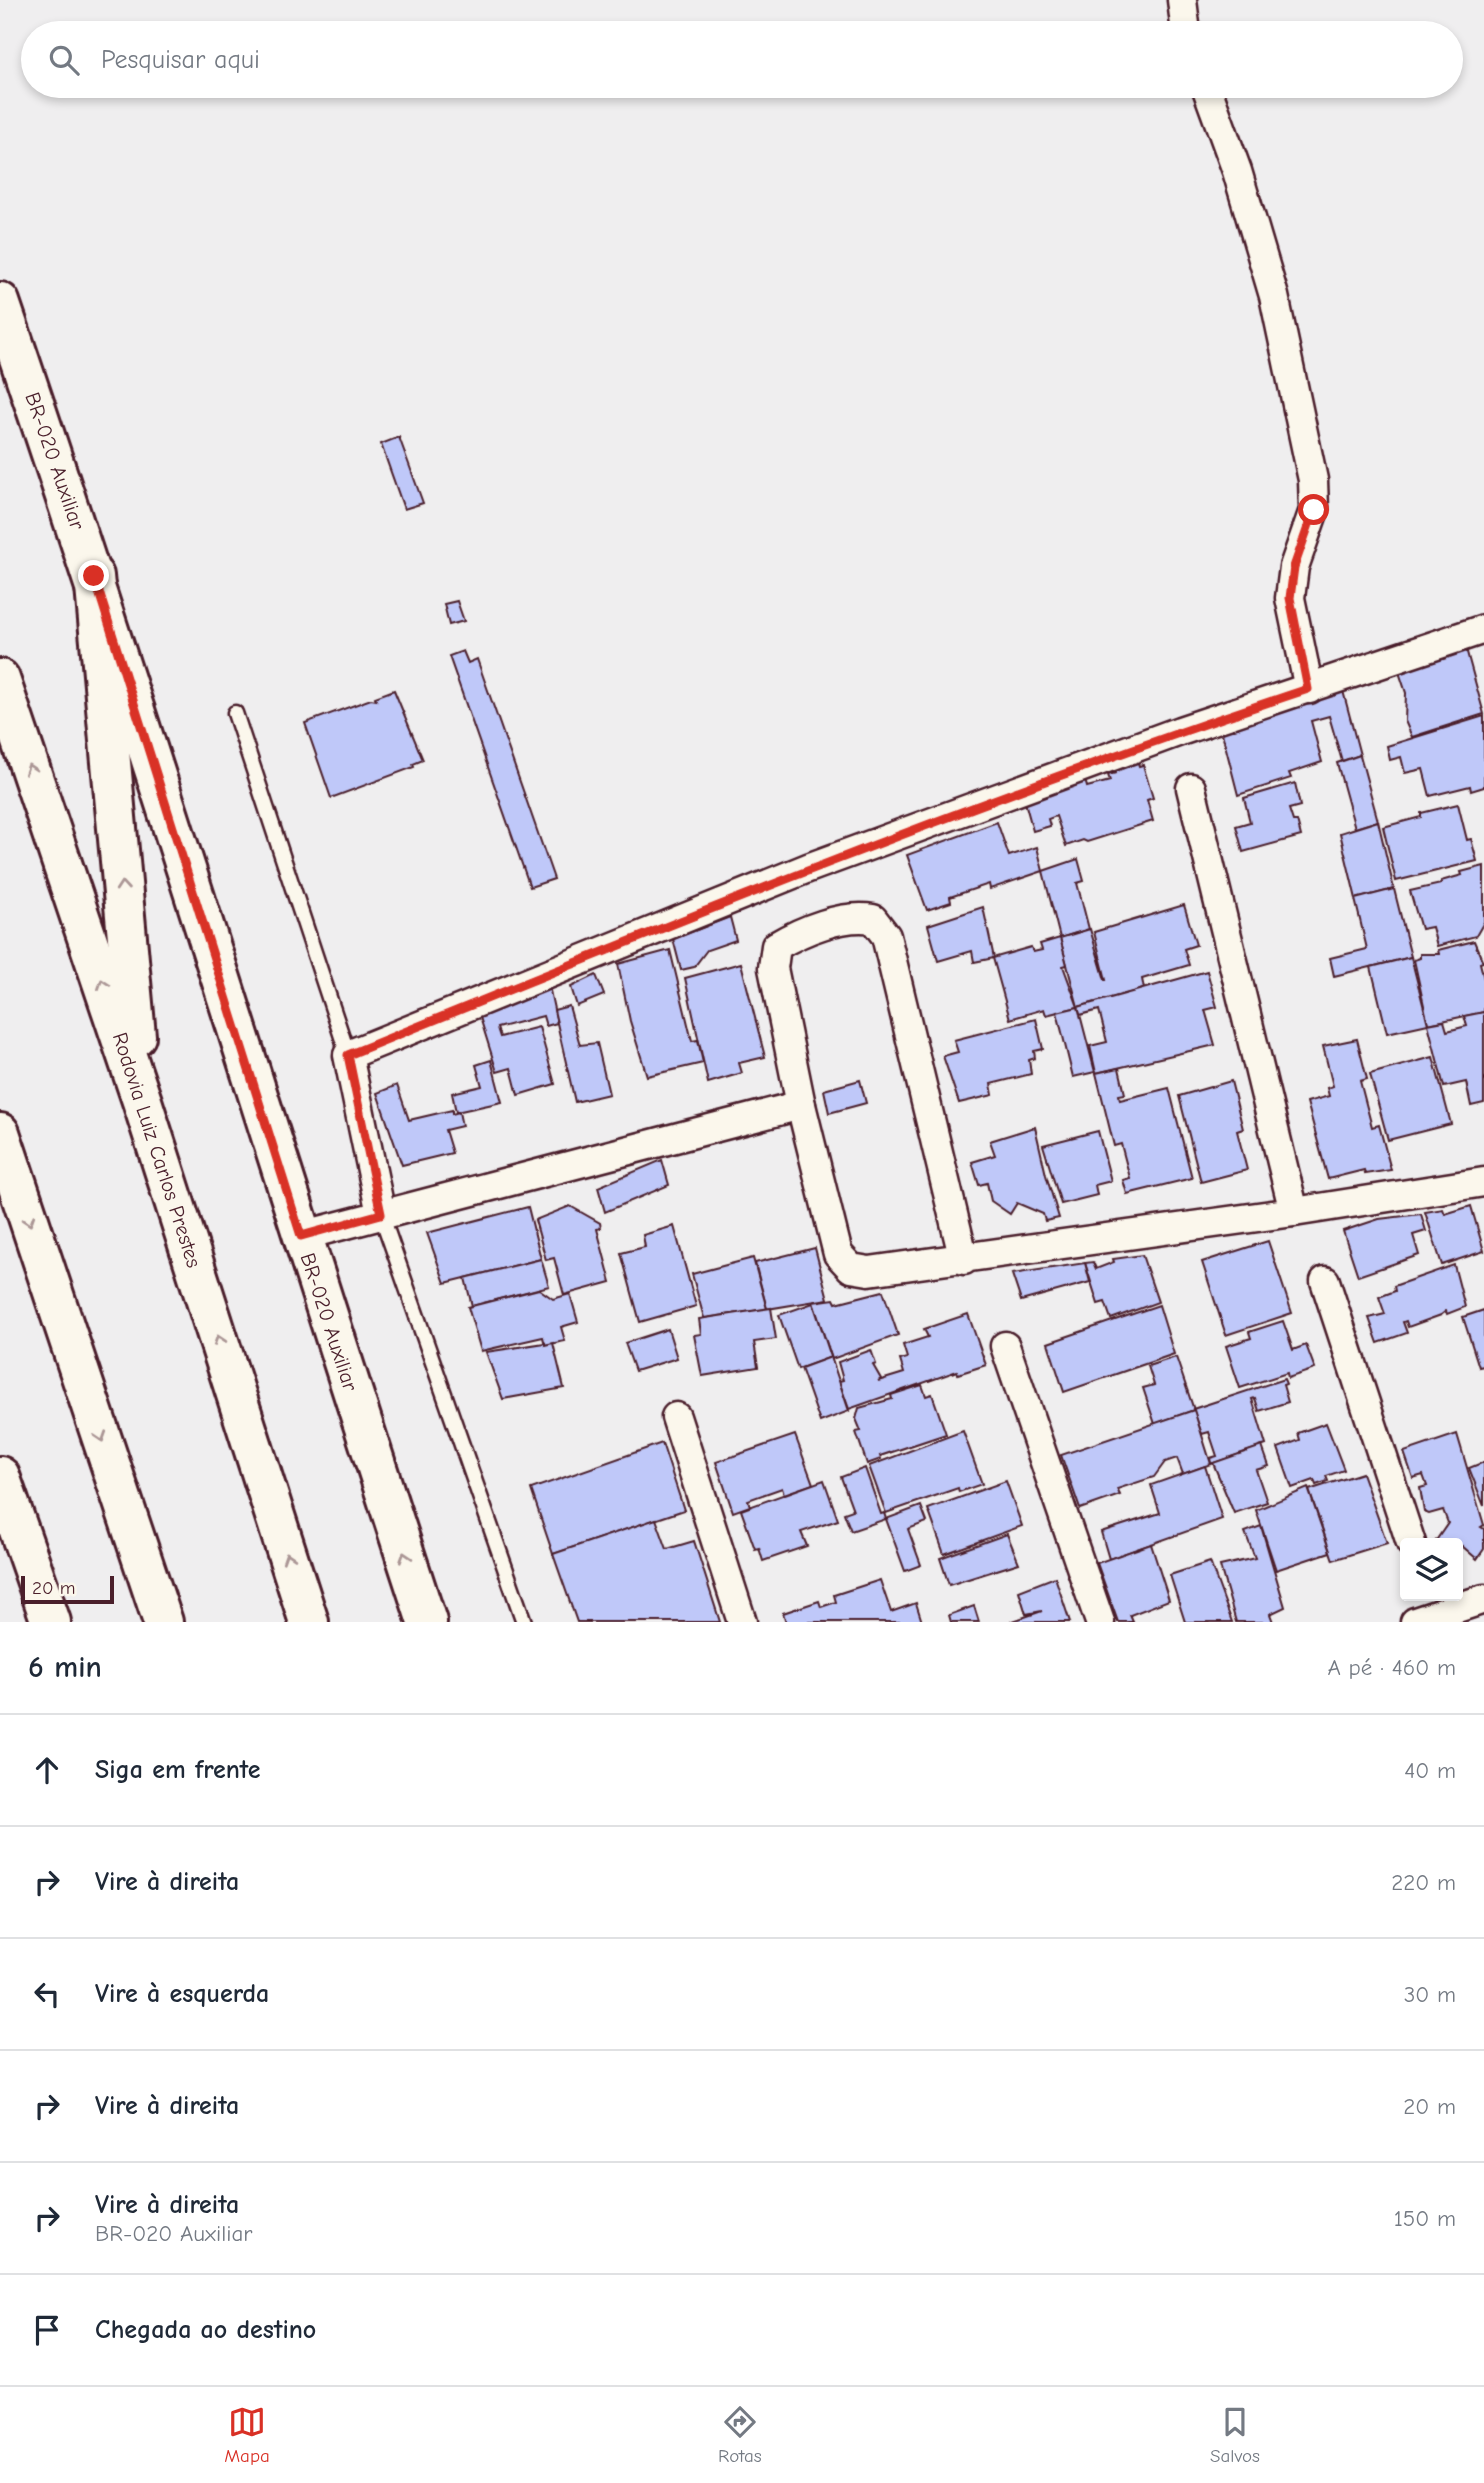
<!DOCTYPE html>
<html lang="pt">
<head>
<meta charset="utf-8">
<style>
  :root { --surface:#fff; --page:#f6f6f7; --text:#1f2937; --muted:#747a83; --line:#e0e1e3; --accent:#d93025 }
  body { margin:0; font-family:"Comic Neue",sans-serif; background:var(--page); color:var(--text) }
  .controls { position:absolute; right:21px; bottom:21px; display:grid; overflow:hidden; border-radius:7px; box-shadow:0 4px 10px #0003 }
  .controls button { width:63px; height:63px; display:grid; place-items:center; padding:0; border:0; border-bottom:2px solid var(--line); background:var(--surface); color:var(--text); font:35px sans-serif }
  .scale { position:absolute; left:21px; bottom:18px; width:93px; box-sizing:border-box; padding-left:7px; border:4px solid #4a1f2b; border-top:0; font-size:19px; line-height:24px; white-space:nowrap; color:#4a1f2b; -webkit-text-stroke:5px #fbf7ec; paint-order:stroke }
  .stop { position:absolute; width:21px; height:21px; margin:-16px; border:5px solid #d93025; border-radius:50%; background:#fff }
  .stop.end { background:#d93025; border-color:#fff; box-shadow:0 2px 7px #0008 }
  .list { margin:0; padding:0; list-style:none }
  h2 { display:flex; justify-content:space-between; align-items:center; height:91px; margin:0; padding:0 28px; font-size:30px }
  h2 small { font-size:23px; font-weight:400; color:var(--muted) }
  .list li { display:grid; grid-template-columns:46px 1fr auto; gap:21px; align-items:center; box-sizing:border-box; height:112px; padding:0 28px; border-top:2px solid var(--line) }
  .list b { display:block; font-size:26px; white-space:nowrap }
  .list p { margin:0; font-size:23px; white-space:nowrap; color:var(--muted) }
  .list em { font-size:23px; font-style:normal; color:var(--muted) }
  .icon { flex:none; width:38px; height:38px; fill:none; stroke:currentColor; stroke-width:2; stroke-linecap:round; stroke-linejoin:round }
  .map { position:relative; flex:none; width:1484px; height:1622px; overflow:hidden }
  .search { position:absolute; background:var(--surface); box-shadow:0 4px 10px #0003; left:21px; right:21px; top:21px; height:77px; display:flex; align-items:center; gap:18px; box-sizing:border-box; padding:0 24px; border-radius:38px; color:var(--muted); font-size:26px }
  .sheet { height:763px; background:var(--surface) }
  nav { display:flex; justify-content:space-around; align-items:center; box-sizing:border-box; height:98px; border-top:2px solid var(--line); background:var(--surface); font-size:19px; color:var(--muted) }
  nav a { display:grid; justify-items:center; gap:4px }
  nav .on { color:var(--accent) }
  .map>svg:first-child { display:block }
  .building { fill:#bfc8f9; stroke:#4a1f2b; stroke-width:2 }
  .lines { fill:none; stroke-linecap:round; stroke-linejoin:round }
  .service-casing { stroke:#4a1f2b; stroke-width:19 }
  .minor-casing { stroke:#4a1f2b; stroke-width:33 }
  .secondary-casing { stroke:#4a1f2b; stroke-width:44 }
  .trunk-casing { stroke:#4a1f2b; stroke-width:44 }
  .service { stroke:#fbf7ec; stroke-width:14 }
  .minor { stroke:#fbf7ec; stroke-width:28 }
  .secondary { stroke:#fbf7ec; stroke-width:38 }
  .trunk { stroke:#fbf7ec; stroke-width:38 }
  .oneway { stroke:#ab9695 }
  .route { stroke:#d93025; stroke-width:9 }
  .labels { text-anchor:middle; stroke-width:5; stroke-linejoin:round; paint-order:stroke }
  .street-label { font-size:21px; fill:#4a1f2b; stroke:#fbf7ec }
</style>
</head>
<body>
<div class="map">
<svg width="1484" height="1622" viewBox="0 0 1484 1622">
  <rect width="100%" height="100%" fill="#efeeef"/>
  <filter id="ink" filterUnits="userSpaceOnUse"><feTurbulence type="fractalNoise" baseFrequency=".0143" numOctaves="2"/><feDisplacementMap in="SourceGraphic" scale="14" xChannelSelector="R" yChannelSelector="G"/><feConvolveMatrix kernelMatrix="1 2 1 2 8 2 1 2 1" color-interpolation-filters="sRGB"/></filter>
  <g filter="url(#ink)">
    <g class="building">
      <path d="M399,437L423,503L404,509L381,444Z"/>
      <path d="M457,601L464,621L449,625L444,604Z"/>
      <path d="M1465,645L1484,714L1412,737L1405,721L1406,693L1397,666Z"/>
      <path d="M463,651L468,663L477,659L554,879L530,887L449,656Z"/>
      <path d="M1342,687L1360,755L1342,761L1329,716L1311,721L1322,762L1289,773L1291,778L1238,795L1221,729Z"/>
      <path d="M394,690L423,760L413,764L414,767L331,798L305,723L371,699L376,700L375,697Z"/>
      <path d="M1484,716V787L1471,791L1470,786L1430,796L1423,769L1405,773L1401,757L1390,760L1387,746Z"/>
      <path d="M1360,755L1378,821L1355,828L1337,763Z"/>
      <path d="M1137,760L1139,766L1143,765L1153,798L1147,800L1153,821L1087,842L1083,840L1066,846L1056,816L1048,819L1050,826L1033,831L1025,802L1085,780L1087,787L1110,781L1108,775L1116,773L1115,769Z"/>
      <path d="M1295,783L1300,806L1289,809L1293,821H1297L1301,836L1243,852L1236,826L1250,822L1244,798Z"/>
      <path d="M1458,804L1467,840L1471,839L1477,861L1396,881L1383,827L1421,817V813Z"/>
      <path d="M1378,821L1394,889L1356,899L1340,833Z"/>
      <path d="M997,822L1009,856L1037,847L1043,871L990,889L989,884L950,897L951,902L927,910L907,855Z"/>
      <path d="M1078,859L1084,881L1077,883L1089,929L1060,938L1043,871Z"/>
      <path d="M1484,866V922L1476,936L1437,946L1432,927L1421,929L1410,891L1441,884V881L1462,875L1461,872Z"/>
      <path d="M1394,889L1411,957L1334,976L1330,958L1367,949L1355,899Z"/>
      <path d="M1184,905L1196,945L1184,949L1189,965L1142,979L1144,989L1078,1007L1060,938L1090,929L1105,980H1106L1094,932Z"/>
      <path d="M983,907L994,958L974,962L972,951L938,961L928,925Z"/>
      <path d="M730,917L736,940L707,950L694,967L681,970L673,939Z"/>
      <path d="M1060,938L1067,965L1063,966L1078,1007L1046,1015L1044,1009L1010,1019L993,958L1031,947L1033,952L1042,950L1040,944Z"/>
      <path d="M1474,941L1483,962L1480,963L1484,979V1012L1428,1024L1414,960L1420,958V954H1439L1438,950Z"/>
      <path d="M670,950L692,1041L698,1040L703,1063L647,1076L630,1021L618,964Z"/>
      <path d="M1411,957L1428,1024L1387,1033L1371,967Z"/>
      <path d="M741,963L765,1057L739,1063L742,1073L708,1083L685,978Z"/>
      <path d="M1207,971L1217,1007L1205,1010L1215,1045L1096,1073L1090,1046L1107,1042L1099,1010L1080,1015L1078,1007Z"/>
      <path d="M596,975L604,995L577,1006L571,987Z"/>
      <path d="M549,986L557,1023L546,1026L543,1016L497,1028L500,1037L539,1027L555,1084L518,1095L511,1068L497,1072L479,1014Z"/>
      <path d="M569,1006L580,1045L597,1043L609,1094L575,1102L554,1010Z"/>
      <path d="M1078,1007L1095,1072L1073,1077L1057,1012Z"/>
      <path d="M1484,1012V1103L1471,1106L1466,1082L1444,1087L1428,1024L1444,1021L1447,1031L1467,1026L1464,1016Z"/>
      <path d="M1036,1019L1043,1049L1034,1051L1035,1058L1029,1060L1031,1074L991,1084L993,1095L959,1103L943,1056L958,1052L954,1040Z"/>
      <path d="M1357,1039L1367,1079L1360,1081L1372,1127L1379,1125L1391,1170L1365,1174L1364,1170L1328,1179L1307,1102L1329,1096L1327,1088L1333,1086L1323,1046Z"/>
      <path d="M1433,1057L1451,1124L1388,1140L1370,1074Z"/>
      <path d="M491,1060L502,1102L456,1112L452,1093L482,1086L476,1065Z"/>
      <path d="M1119,1068L1125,1094L1119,1095L1120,1100L1169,1088L1192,1178L1127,1194L1123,1180L1130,1178L1121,1144L1114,1146L1096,1073Z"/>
      <path d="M860,1080L866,1103L829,1113L824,1090Z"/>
      <path d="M1231,1081L1243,1129L1237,1131L1247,1170L1201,1182L1179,1096Z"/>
      <path d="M397,1085L409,1120L452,1110V1114L459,1112L462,1126L445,1130L452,1153L402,1165L377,1093Z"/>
      <path d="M1035,1127L1046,1175L1059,1218L1045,1221L1043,1214L1017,1203L1010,1214L991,1201L987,1183L979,1185L972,1162L995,1155L990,1141Z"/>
      <path d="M1098,1131L1111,1181L1095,1185L1097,1195L1061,1204L1043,1145Z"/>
      <path d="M662,1160L669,1185L605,1212L598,1187Z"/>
      <path d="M570,1206L600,1223L601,1228L597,1229L611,1282L564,1295L554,1258L546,1260L535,1220Z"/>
      <path d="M1471,1206L1484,1251L1442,1265L1425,1212L1443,1209L1445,1214Z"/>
      <path d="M528,1207L541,1259L445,1283L427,1233Z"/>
      <path d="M1421,1214L1426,1231L1413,1235L1419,1255L1358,1276L1343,1231L1379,1219Z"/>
      <path d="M674,1226L696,1306L640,1322L621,1253L645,1247L643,1235Z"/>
      <path d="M1268,1241L1292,1313L1226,1335L1202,1262Z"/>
      <path d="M815,1248L828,1299L767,1309L755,1263Z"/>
      <path d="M1142,1255L1158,1302L1111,1319L1105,1302L1098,1304L1085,1263L1093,1262L1096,1269L1114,1262L1113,1259Z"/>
      <path d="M753,1258L767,1309L704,1318L692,1274Z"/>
      <path d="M541,1259L549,1286L472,1306L465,1278Z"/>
      <path d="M1085,1263L1090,1282L1021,1301L1012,1274Z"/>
      <path d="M1454,1265L1465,1307L1447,1314L1446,1311L1441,1315L1408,1327L1406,1321L1403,1322L1407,1333L1378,1343L1369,1318L1385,1314L1379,1297L1395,1291L1394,1286Z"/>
      <path d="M539,1289L553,1299L570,1294L578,1322L561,1327L565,1341L545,1345L543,1337L481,1351L468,1307Z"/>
      <path d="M883,1291L898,1335L832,1359L813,1302L834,1299L836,1303Z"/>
      <path d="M813,1303L831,1357L798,1369L779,1315Z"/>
      <path d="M1159,1305L1174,1354L1064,1392L1048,1343Z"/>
      <path d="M771,1308L776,1339L754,1342L758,1367L702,1376L694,1335L701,1334L699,1319Z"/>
      <path d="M1484,1310V1366L1479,1367L1463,1317Z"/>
      <path d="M968,1314L986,1365L958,1374L957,1371L849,1409L839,1381L843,1380L838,1362L871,1350L876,1364L873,1365L881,1379L878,1381L904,1373L900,1360L907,1358L903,1345L928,1337L924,1329Z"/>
      <path d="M1283,1321L1293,1350L1306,1345L1315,1369L1288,1378L1287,1373L1240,1388L1226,1346L1251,1338L1249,1332Z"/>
      <path d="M668,1329L677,1358L635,1371L625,1343Z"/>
      <path d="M545,1343V1345L553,1343L564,1388L503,1399L486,1352Z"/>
      <path d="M831,1357L849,1411L820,1422L801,1368Z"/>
      <path d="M1176,1357L1194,1410L1155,1424L1143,1388L1154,1385L1148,1366Z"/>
      <path d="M1284,1379L1286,1384L1283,1385L1288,1402L1259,1411L1255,1398L1252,1399L1266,1445L1211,1464L1210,1458L1217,1456L1209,1432L1202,1434L1193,1409Z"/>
      <path d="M922,1385L926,1396L932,1394L946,1434L880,1456L881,1459L867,1464L856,1432L861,1431L856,1419L859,1408L892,1399L891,1395Z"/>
      <path d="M1194,1410L1211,1464L1183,1474L1177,1458L1165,1462L1154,1477L1117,1489L1120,1495L1080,1509L1061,1455Z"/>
      <path d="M1326,1423L1344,1470L1326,1476L1328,1481L1316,1485L1314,1480L1292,1488L1278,1448L1300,1440L1298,1433Z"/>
      <path d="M963,1431L982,1484L959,1492L958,1488L886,1513L869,1466Z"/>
      <path d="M1457,1434L1484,1525L1481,1527L1484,1529V1549L1477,1559L1462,1546L1458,1551V1543L1435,1542L1448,1523L1443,1510L1429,1514L1424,1512L1420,1488L1427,1486L1423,1475L1413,1478L1404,1452Z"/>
      <path d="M795,1435L813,1484L784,1494L782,1488L748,1500L750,1506L733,1512L716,1462Z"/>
      <path d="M662,1443L684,1510L553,1554L531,1489Z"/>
      <path d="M1262,1446L1269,1466L1256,1470L1267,1502L1234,1513L1213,1463Z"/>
      <path d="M1484,1462V1506L1469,1468Z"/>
      <path d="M1205,1466L1222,1519L1109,1559L1101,1532L1160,1513L1151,1485Z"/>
      <path d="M865,1468L881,1514L884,1513L886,1519L851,1531L844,1513L853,1510L841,1477Z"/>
      <path d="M1362,1473L1387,1543L1333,1560L1309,1490Z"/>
      <path d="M824,1480L838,1520L801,1532L807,1546L763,1561L759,1548L755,1549L741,1510Z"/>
      <path d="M1006,1481L1022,1526L944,1554L928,1509Z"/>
      <path d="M1308,1488L1330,1552L1276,1570L1256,1510Z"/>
      <path d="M921,1506L927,1522L908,1529L921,1565L905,1571L886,1519Z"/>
      <path d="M656,1519L667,1549L694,1541L720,1622H577L553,1554Z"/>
      <path d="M1261,1526L1285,1607L1270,1614L1273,1622H1236L1220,1566L1255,1558L1245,1532Z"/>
      <path d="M1007,1534L1019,1563L949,1585L940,1558Z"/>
      <path d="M1151,1544L1169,1600L1130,1615L1133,1622H1118L1097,1563Z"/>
      <path d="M1210,1562L1232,1622H1185L1170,1575Z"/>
      <path d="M1055,1577L1070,1622H1010L1042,1611L1026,1614L1019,1591Z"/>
      <path d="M880,1580L891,1612L916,1603L922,1622H786L783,1613L819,1601L821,1607L836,1602L834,1595Z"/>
      <path d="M974,1606L979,1622H951L949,1615Z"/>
    </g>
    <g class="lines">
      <defs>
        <g id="service">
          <path d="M235,713L348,1055"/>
          <path d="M381,1214L524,1622"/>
        </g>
        <g id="minor">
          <path d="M1182,0L1186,33"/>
          <path d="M1206,86L1237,171L1274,296L1313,480L1314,510L1294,567L1290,598L1309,689"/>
          <path d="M1191,788L1294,1212"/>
          <path d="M381,1214L348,1055L808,868L1180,731L1484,629"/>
          <path d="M301,1236L801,1105"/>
          <path d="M964,1260L886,936L873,919C842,914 803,930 776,946L773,968L801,1105L838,1254L851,1268L869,1271L1294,1212L1484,1182"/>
          <path d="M1325,1281L1411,1543"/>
          <path d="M1005,1346L1100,1622"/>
          <path d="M676,1417L742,1622"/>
          <path d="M1415,1622L1484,1599"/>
        </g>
        <g id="secondary">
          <path d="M0,302C149,740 283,1182 427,1622"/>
          <path d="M0,1476L51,1622"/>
        </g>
        <g id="trunk">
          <path d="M94,576L136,1036"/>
          <path d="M0,679L142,1101L309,1622"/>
          <path d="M0,1133L163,1622"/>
        </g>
      </defs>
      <use href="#service" class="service-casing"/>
      <use href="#minor" class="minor-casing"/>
      <use href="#secondary" class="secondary-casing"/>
      <use href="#trunk" class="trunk-casing"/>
      <use href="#service" class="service"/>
      <use href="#minor" class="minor"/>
      <use href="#secondary" class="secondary"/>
      <use href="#trunk" class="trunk"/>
    </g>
    <defs><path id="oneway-chevron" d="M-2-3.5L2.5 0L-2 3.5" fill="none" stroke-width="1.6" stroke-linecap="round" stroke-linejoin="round" transform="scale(1.75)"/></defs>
    <g class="oneway">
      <use href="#oneway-chevron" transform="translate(30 769) rotate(-109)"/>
      <use href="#oneway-chevron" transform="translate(122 886) rotate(-95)"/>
      <use href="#oneway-chevron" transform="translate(103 984) rotate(-109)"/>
      <use href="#oneway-chevron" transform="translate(29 1221) rotate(72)"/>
      <use href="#oneway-chevron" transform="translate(219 1340) rotate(-108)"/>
      <use href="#oneway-chevron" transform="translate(101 1437) rotate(72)"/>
      <use href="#oneway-chevron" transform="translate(288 1557) rotate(-108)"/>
      <use href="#oneway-chevron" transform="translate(405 1557) rotate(-108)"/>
    </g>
  </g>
  <g class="lines" filter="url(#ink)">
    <path class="route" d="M94,576L301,1236L381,1214L348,1055C665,926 983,797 1308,689L1290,598L1294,567L1314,510"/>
  </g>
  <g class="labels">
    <g class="street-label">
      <text transform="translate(55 461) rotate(71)" y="7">BR-020 Auxiliar</text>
      <text transform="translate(157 1150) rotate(72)" y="7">Rodovia Luiz Carlos Prestes</text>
      <text transform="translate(329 1322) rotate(72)" y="7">BR-020 Auxiliar</text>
    </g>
  </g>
</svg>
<div class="controls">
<button><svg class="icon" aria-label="layers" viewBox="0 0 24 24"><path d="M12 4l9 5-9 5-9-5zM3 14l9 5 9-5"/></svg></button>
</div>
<div class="scale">20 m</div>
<div class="stop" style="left:1314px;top:510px"></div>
<div class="stop end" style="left:94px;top:576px"></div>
<div class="search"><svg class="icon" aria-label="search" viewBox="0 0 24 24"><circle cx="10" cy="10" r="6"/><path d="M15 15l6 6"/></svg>Pesquisar aqui</div>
</div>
<section class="sheet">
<h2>6 min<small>A pé · 460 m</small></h2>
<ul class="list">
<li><svg class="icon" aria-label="ahead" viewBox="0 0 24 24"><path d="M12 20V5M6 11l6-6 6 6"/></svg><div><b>Siga em frente</b></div><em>40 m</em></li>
<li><svg class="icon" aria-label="right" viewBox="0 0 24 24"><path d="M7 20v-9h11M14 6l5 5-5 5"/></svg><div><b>Vire à direita</b></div><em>220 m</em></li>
<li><svg class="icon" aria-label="left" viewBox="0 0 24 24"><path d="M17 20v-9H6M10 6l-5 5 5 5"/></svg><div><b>Vire à esquerda</b></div><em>30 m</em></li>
<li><svg class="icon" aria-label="right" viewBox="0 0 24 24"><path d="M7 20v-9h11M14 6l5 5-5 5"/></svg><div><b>Vire à direita</b></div><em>20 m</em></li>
<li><svg class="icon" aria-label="right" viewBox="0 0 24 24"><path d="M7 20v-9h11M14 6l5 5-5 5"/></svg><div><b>Vire à direita</b><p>BR-020 Auxiliar</p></div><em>150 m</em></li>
<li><svg class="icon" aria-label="arrive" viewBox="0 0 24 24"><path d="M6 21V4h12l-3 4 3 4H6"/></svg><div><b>Chegada ao destino</b></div></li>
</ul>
</section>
<nav>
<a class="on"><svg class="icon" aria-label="map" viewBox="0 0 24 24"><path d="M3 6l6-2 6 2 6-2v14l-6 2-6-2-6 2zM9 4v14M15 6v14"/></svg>Mapa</a>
<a><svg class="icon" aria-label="directions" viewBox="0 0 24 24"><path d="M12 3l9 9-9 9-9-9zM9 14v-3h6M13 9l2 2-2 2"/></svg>Rotas</a>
<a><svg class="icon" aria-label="saved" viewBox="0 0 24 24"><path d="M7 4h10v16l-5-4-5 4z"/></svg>Salvos</a>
</nav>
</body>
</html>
